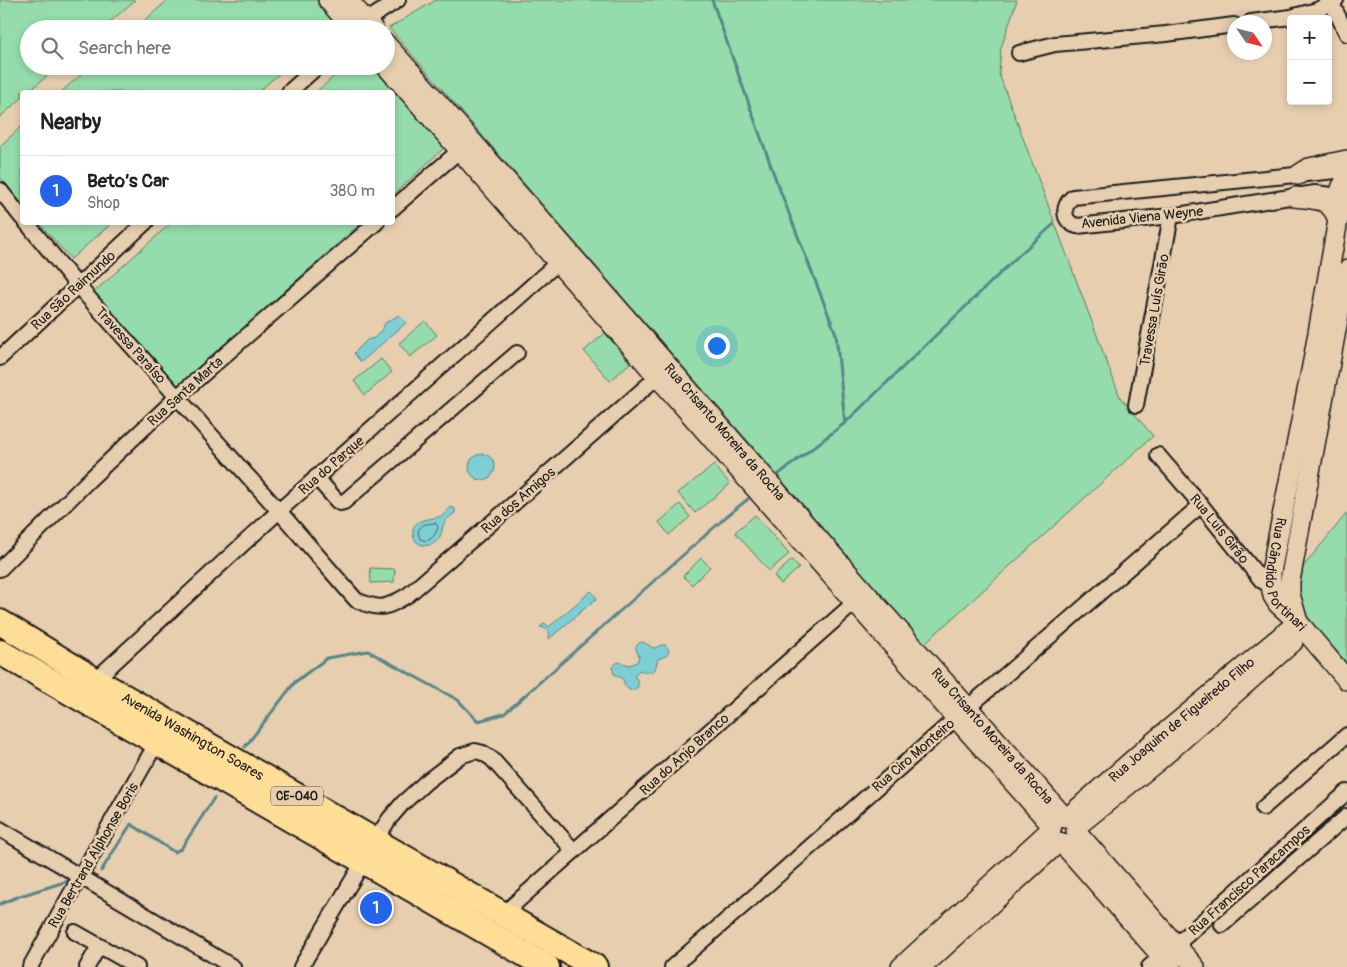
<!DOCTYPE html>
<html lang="en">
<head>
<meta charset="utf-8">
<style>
  :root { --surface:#fff; --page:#f6f6f6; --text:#222; --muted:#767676; --line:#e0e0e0; --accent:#2563eb }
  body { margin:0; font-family:Pangolin,sans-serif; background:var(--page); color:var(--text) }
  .controls { position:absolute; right:15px; top:15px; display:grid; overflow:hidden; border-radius:5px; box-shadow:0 2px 8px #0003 }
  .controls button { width:45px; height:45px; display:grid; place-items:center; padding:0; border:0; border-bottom:1px solid var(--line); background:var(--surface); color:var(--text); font:25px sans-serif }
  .compass { position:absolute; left:1227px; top:15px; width:45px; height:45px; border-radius:50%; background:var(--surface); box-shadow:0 2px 8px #0003; rotate:125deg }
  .you { position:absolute; left:716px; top:345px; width:18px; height:18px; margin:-12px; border:4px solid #fff; border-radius:50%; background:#1a73e8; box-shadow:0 0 0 8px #1a73e833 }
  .badge { display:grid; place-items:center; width:32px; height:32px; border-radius:50%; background:var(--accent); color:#fff; font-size:16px; font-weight:700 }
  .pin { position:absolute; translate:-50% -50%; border:2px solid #fff; box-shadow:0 1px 5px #0006 }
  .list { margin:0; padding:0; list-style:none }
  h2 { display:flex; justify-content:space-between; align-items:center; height:65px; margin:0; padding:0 20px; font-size:21px }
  h2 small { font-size:16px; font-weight:400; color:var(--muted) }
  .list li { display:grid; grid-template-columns:32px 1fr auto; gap:15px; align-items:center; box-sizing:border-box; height:70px; padding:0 20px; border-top:1px solid var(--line) }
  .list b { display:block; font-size:19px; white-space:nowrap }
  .list p { margin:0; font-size:16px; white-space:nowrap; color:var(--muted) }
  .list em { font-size:16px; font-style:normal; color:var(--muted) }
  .icon { flex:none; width:28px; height:28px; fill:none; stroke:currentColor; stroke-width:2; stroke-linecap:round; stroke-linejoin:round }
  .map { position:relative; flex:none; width:1347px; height:967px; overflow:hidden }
  .search { position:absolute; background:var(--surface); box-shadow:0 2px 8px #0003; left:20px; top:20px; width:375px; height:55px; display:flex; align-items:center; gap:12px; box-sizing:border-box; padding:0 18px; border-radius:28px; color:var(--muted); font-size:19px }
  .panel { position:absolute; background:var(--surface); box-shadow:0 2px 8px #0003; left:20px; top:90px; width:375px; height:135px; border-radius:5px }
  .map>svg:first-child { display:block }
  .green { fill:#94dcab; stroke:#587c64 }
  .water { fill:#7dcfd3; stroke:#56878a }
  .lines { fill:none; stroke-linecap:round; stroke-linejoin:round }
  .shore { stroke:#436465; stroke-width:1 }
  .stream { stroke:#56878a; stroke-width:3 }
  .street-casing { stroke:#1c1c1c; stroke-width:18 }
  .secondary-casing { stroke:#1c1c1c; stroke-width:22 }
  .highway-casing { stroke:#1c1c1c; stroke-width:28 }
  .street { stroke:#e7ceaf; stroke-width:14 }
  .secondary { stroke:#e7ceaf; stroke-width:19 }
  .highway { stroke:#fedd96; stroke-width:24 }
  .labels { text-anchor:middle; stroke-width:5; stroke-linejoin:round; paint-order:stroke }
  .shield { fill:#e7ceaf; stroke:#595148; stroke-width:1 }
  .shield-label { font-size:12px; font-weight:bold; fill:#1c1c1c }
  .street-label { font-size:14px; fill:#1c1c1c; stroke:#e7ceaf }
</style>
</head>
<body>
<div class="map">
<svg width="1347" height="967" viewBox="0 0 1347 967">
  <rect width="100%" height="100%" fill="#e7ceaf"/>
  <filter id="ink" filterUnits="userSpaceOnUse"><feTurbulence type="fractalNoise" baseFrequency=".02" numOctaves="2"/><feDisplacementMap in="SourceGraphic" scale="10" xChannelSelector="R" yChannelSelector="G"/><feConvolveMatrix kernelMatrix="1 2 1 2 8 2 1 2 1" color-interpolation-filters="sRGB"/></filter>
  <g filter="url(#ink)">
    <g class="green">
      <path d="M0,0H135L102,29H29V66H59L28,92H22V98L0,117Z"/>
      <path d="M168,0H316L337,23L330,29H135Z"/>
      <path d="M436,0H1017L1001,48L999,74L1120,397L1153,436L924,644L389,28Z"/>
      <path d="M91,66H288L258,92H61Z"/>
      <path d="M346,66H372L444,148L393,195L392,92H316Z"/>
      <path d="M22,126V204L0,177V146Z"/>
      <path d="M172,222H361V223L178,386L94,292Z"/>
      <path d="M39,223H112L71,259Z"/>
      <path d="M425,321L437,335L410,357L399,343Z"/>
      <path d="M605,333L630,363L610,381L584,351Z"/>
      <path d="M381,359L392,372L365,395L354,381Z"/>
      <path d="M714,465L730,484L695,513L678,493Z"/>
      <path d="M680,504L690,517L669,535L659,522Z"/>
      <path d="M1347,513V665L1308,617L1302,608L1299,593L1303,567Z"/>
      <path d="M755,515L789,554L769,571L735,532Z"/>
      <path d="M701,558L710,567L692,585L683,576Z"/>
      <path d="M792,560L799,568L781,584L774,576Z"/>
      <path d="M370,568L395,569L394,582L371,583Z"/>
    </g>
    <g class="water">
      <path d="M399,315L406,323L361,362L354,353L367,340L374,338L377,335L382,329L385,323Z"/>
      <circle cx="482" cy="467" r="13"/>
      <path d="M451,507L455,509V513C451,516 447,518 444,523C442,528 442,534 439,538C435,545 425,548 418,543C415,541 413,537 413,533C412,516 433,521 443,515C446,513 448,509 451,507Z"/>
      <path d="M591,591L597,598L549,639C551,632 547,628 540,627L545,623L549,627Z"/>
      <path d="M641,642L645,643L653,648C658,648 659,644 665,645C669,648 670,652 666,656L658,659C657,661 657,664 656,666C654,676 646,672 640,670L635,674V677L638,681V687L633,690H629L625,686L623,679L614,674L612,667L618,662L630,665L637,662L639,656C636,650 633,646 641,642Z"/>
    </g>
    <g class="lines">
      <path class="shore" d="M435,523L438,526C436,534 431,544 420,539L418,532C421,523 427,524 435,523Z"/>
      <g class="stream">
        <path d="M712,0L776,180L836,334L845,423L779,474"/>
        <path d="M845,423L1019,255L1054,224"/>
        <path d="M245,747L295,682L327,658L368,651L458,700L478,721L504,714L727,516L748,499"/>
        <path d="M101,871L131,824L174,852L181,849L214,798"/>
        <path d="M0,904L20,896L68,881"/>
      </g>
      <defs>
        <g id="street">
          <path d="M1331,2L1347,34"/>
          <path d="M366,21L398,0"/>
          <path d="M1251,22L1291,17L1317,10L1336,0"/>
          <path d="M1019,53L1055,44L1166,34L1234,25"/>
          <path d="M289,92L318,66"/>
          <path d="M0,190L22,218"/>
          <path d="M1340,196L1315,193L1171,216L1077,226C1062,222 1062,205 1073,197L1336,171L1347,175"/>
          <path d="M392,209L459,151"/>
          <path d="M26,222L77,285L279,511L356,600C381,611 386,608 408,595L512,505L665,370"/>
          <path d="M0,358L146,222"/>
          <path d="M1136,405L1171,216"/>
          <path id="s1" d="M1158,455L1201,505L1262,581L1271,586L1279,588"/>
          <path d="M316,477L337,501L340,503L344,502L517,353"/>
          <path d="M0,569L88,481L177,397L377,222"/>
          <path d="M95,680L279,511L564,257"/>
          <path d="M1263,808L1347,735"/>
          <path d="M0,829L233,967"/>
          <path d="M375,840L390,818L403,803L426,782L460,756L475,751L483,753L492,759L574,851"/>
          <path d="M503,914L862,596"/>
          <path d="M1222,925L1347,816"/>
          <path d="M75,932L137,967"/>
          <path d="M30,967L80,877L157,742"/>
          <path d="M87,967L99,946"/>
          <path d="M301,967L363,862"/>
          <path d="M672,967L751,899L956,718L1201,505"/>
          <path d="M1149,967L1176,945L1347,792"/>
        </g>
        <g id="secondary">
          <path d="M328,0L353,29"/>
          <path d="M348,0L373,29"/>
          <path id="s2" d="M386,44C548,225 705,411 866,593C932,668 999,742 1065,818"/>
          <path d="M386,66L956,718L1052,826"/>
          <path d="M1298,175L1309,168L1347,160"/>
          <path d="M1347,180C1338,188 1338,199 1347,207"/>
          <path d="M1295,197C1316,200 1330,197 1338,220"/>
          <path id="s3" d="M1343,204L1338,220L1313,361L1271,572V586L1273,596L1278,604L1298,622L1347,680"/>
          <path d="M1298,622L1290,594V581L1347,270"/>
          <path id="s4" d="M1067,818L1145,749L1298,622"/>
          <path d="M1076,827L1158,761L1293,642"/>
          <path d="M1076,831L1195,967"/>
          <path d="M1062,843L1171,967"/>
          <path d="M901,967L1051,829"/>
          <path d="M922,967L1059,842"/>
        </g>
        <g id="highway">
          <path id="s5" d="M0,622L95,680L595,967"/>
          <path d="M0,652L547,967"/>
        </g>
      </defs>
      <use href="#street" class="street-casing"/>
      <use href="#secondary" class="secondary-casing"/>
      <use href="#highway" class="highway-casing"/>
      <use href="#street" class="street"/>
      <use href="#secondary" class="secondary"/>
      <use href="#highway" class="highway"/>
    </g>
  </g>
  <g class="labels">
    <rect class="shield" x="271" y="786.5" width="52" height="19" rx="4"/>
    <g class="shield-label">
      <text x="297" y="800">CE-040</text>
    </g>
    <g class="street-label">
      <text transform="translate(1142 217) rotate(-6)" y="5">Avenida Viena Weyne</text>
      <text transform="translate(73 290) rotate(-43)" y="5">Rua São Raimundo</text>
      <text transform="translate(1154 310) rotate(-80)" y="5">Travessa Luís Girão</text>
      <text transform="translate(131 345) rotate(48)" y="5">Travessa Paraíso</text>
      <text transform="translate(185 391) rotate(-42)" y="5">Rua Santa Marta</text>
      <text dy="5" stroke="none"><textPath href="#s2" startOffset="515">Rua Crisanto Moreira da Rocha</textPath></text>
      <text transform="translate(331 465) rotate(-41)" y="5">Rua do Parque</text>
      <text transform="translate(518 500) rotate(-41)" y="5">Rua dos Amigos</text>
      <text dy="5" stroke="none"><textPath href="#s1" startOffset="96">Rua Luís Girão</textPath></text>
      <text dy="5" stroke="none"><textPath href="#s3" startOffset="382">Rua Cândido Portinari</textPath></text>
      <text dy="5" stroke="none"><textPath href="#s4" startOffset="151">Rua Joaquim de Figueiredo Filho</textPath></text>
      <text dy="5" stroke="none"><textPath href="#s2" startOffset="920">Rua Crisanto Moreira da Rocha</textPath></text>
      <text dy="5" stroke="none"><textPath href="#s5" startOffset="224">Avenida Washington Soares</textPath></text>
      <text transform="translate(684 754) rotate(-42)" y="5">Rua do Anjo Branco</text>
      <text transform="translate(913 755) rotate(-41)" y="5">Rua Ciro Monteiro</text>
      <text transform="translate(93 855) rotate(-60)" y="5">Rua Bertrand Alphonse Boris</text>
      <text transform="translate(1249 880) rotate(-42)" y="5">Rua Francisco Paracampos</text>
    </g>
  </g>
</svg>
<div class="controls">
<button>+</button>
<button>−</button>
</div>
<svg class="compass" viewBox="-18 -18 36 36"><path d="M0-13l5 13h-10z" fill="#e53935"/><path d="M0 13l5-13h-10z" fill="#767676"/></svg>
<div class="you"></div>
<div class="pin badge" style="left:376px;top:908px">1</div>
<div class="search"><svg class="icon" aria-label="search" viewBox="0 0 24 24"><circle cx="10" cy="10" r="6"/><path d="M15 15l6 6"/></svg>Search here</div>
<section class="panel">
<h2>Nearby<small></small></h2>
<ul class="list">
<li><span class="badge">1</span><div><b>Beto’s Car</b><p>Shop</p></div><em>380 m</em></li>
</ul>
</section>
</div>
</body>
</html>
